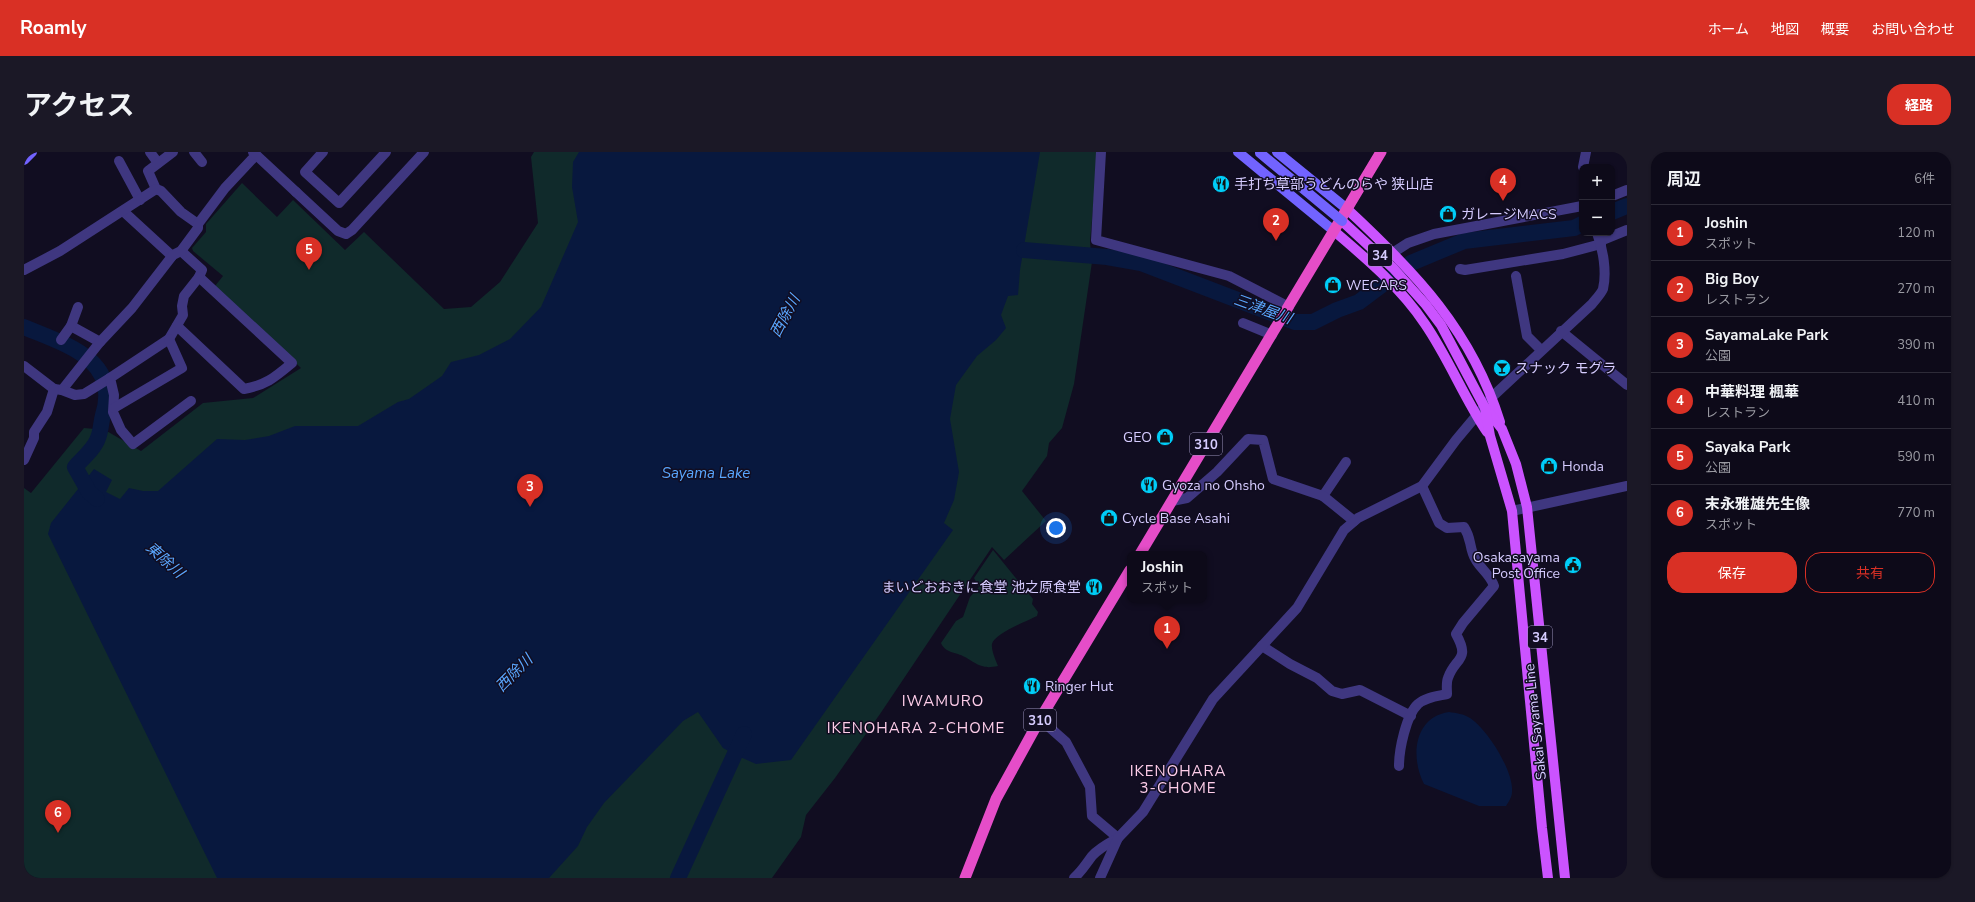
<!DOCTYPE html>
<html lang="ja">
<head>
<meta charset="utf-8">
<style>
  :root { --surface:#0d0a19; --page:#1b1826; --text:#f1f3f6; --muted:#9a9aa2; --line:#2d2b38; --accent:#d93025 }
  body { margin:0; font-family:"Nunito Sans","Noto Sans JP",sans-serif; background:var(--page); color:var(--text) }
  .controls { position:absolute; right:12px; top:12px; display:grid; overflow:hidden; border-radius:8px; box-shadow:0 1px 3px #0004 }
  .controls button { width:36px; height:36px; display:grid; place-items:center; padding:0; border:0; border-bottom:1px solid var(--line); background:var(--surface); color:var(--text); font:20px sans-serif }
  .you { position:absolute; left:1032px; top:376px; width:14px; height:14px; margin:-10px; border:3px solid #fff; border-radius:50%; background:#1a73e8; box-shadow:0 0 0 6px #1a73e833 }
  .badge { display:grid; place-items:center; width:26px; height:26px; border-radius:50%; background:var(--accent); color:#fff; font-size:13px; font-weight:700 }
  .pin { position:absolute; translate:-50% -33px; filter:drop-shadow(0 1px 2px #0008) }
  .pin::after { content:''; position:absolute; top:21px; width:14px; height:12px; background:inherit; clip-path:polygon(0 0,100% 0,50% 100%) }
  .popup { position:absolute; left:1103px; top:399px; width:80px; height:52px; box-sizing:border-box; display:grid; place-content:center; border-radius:8px; background:var(--surface); filter:drop-shadow(0 1px 3px #0005); font-size:13px; white-space:nowrap; color:var(--muted) }
  .popup b { font-size:15px; color:var(--text) }
  .popup::after { content:''; position:absolute; left:50%; top:100%; margin-left:-8px; border:8px solid transparent; border-top-color:var(--surface) }
  .list { margin:0; padding:0; list-style:none }
  h2 { display:flex; justify-content:space-between; align-items:center; height:52px; margin:0; padding:0 16px; font-size:17px }
  h2 small { font-size:13px; font-weight:400; color:var(--muted) }
  .list li { display:grid; grid-template-columns:26px 1fr auto; gap:12px; align-items:center; box-sizing:border-box; height:56px; padding:0 16px; border-top:1px solid var(--line) }
  .list b { display:block; font-size:15px; white-space:nowrap }
  .list p { margin:0; font-size:13px; white-space:nowrap; color:var(--muted) }
  .list em { font-size:13px; font-style:normal; color:var(--muted) }
  .actions { display:flex; gap:8px; padding:12px 16px }
  .actions a { flex:1; padding:9px 0; border:1px solid var(--accent); border-radius:16px; text-align:center; font-size:14px; color:var(--accent) }
  .actions .main { background:var(--accent); color:#fff }
  .map { position:relative; flex:none; width:1603px; height:726px; overflow:hidden; border-radius:16px }
  header { display:flex; align-items:center; gap:24px; box-sizing:border-box; height:56px; padding:0 20px; background:var(--accent); color:#fff }
  header strong { font-size:19px }
  nav { display:flex; gap:22px; margin-inline-start:auto; font-size:14px }
  .intro { display:flex; align-items:center; justify-content:space-between; box-sizing:border-box; height:96px; padding:0 24px }
  h1 { margin:0; font-size:28px }
  .button { padding:10px 18px; border-radius:16px; background:var(--accent); color:#fff; font-size:14px; font-weight:700 }
  main { display:flex; gap:24px; padding:0 24px }
  aside { flex:1; background:var(--surface); border-radius:16px; box-shadow:0 1px 3px #0004 }
  .map>svg:first-child { display:block }
  .green { fill:#102a2b }
  .water { fill:#08183e }
  .lines { fill:none; stroke-linecap:round; stroke-linejoin:round }
  .river { stroke:#08183e; stroke-width:16 }
  .minor { stroke:#3f3780; stroke-width:10 }
  .tertiary { stroke:#3f3780; stroke-width:10 }
  .secondary { stroke:#7263ff; stroke-width:10 }
  .primary { stroke:#cb53ff; stroke-width:10 }
  .trunk { stroke:#e54dc8; stroke-width:11 }
  .secondary-bridge { stroke:#7263ff; stroke-width:10 }
  .labels { text-anchor:middle; stroke-width:3; stroke-linejoin:round; paint-order:stroke }
  .shield { fill:#110d21; stroke:#9b93bc; stroke-width:1 }
  .shield-label { font-size:13px; font-weight:bold; fill:#d6ccff }
  .poi-label { font-size:14px; fill:#d6ccff; stroke:#110d21; text-anchor:start }
  .street-label { font-size:14px; fill:#d6ccff; stroke:#110d21 }
  .water-label { font-size:15px; font-style:italic; fill:#5aa7ff; stroke:#110d21 }
  .neighbourhood-label { font-size:15px; letter-spacing:1px; fill:#ffceea; stroke:#110d21 }
</style>
</head>
<body>
<header>
<strong>Roamly</strong>
<nav><a>ホーム</a><a>地図</a><a>概要</a><a>お問い合わせ</a></nav>
</header>
<div class="intro"><h1>アクセス</h1><a class="button">経路</a></div>
<main>
<div class="map">
<svg width="1603" height="726" viewBox="0 0 1603 726">
  <rect width="100%" height="100%" fill="#110d21"/>
  <g class="green">
    <path d="M510,0H1074L1066,90L1068,110L1050,232L1038,276L1025,291L1023,304L998,339L1022,369L980,408L968,395L856,562L811,626L782,663L777,685L748,726H0V336L7,341L60,276L81,278L117,299L179,251L229,246L277,216L191,134L199,124L169,99L168,96L182,80V72L218,31L253,65L269,48L321,98L340,80L420,157L447,155L476,130L514,71L507,5Z"/>
    <path d="M969,398L1009,447L1008,452L1014,460L1013,464C1003,469 970,482 968,492C967,498 972,509 974,514C968,515 964,516 958,514C951,512 947,508 941,505C932,500 921,501 917,491L932,469L939,465L946,445L955,435L950,426Z"/>
  </g>
  <g class="water">
    <path d="M555,0H1016L996,118L994,143L984,144L977,163L982,176L972,188L953,204L932,233L926,267L935,320L930,348L920,371L929,378L767,608L732,612L714,604L699,596L674,560L659,569L580,651L563,675L554,694L525,726H193L24,382L27,371L70,317L88,328L82,340L96,347L105,336L119,339H134L193,287L221,288L245,284L271,274H334L374,250L385,247L418,224L427,210L455,203L486,187L517,155L554,70L548,35L549,10Z"/>
    <path d="M1425,560C1432,561 1440,562 1446,566C1463,577 1490,619 1488,640C1488,645 1485,649 1482,654H1455L1400,632C1386,605 1390,565 1425,560Z"/>
  </g>
  <g class="lines">
    <g class="river">
      <path d="M1588,60L1603,54"/>
      <path d="M1000,98L1083,105L1117,111L1271,170H1289L1313,158L1335,150L1387,111L1440,89L1550,76L1558,72"/>
      <path d="M0,175C40,192 97,207 79,263C77,270 77,279 74,286C71,296 58,307 51,315L65,340L73,347"/>
      <path d="M654,726L720,582"/>
    </g>
    <g class="minor">
      <path d="M126,0L134,11"/>
      <path d="M149,0L124,19L132,37L137,39L157,60L174,72"/>
      <path d="M170,0L178,10"/>
      <path d="M299,0L281,20L315,51L362,0"/>
      <path d="M1077,0L1072,88L1205,124L1265,155"/>
      <path d="M95,9L116,48"/>
      <path d="M1559,15L1562,0"/>
      <path d="M272,40L314,79L322,82L328,78L400,0"/>
      <path d="M1588,44L1603,38"/>
      <path d="M99,59L148,104"/>
      <path d="M1576,89L1603,78"/>
      <path d="M1370,100L1384,91L1410,82L1558,54"/>
      <path d="M1436,117L1441,118L1539,102L1577,92"/>
      <path d="M0,118L36,99L132,37"/>
      <path d="M1492,124L1503,184L1517,198"/>
      <path d="M1219,171L1248,183"/>
      <path d="M47,174L76,190"/>
      <path d="M153,174L220,237C242,233 250,226 268,211L175,125L178,118L157,99"/>
      <path d="M1537,179L1603,233"/>
      <path d="M37,188L47,174L54,155"/>
      <path d="M0,214L30,237"/>
      <path d="M30,237L38,238L76,190L108,156L149,103L157,99L174,76V72L201,36L232,3"/>
      <path d="M38,238L51,243L60,242L86,226"/>
      <path d="M167,249L109,292L97,278L89,260L90,243L86,226L145,187L159,163L158,154L160,144L175,125"/>
      <path d="M90,256L158,216L145,187"/>
      <path d="M0,308L10,286V280L23,260L30,237"/>
      <path d="M1299,344L1322,310"/>
      <path d="M1148,349L1163,346L1193,320L1224,287L1239,288L1249,327L1299,344L1330,369"/>
      <path d="M1238,494L1266,512L1293,526L1308,539L1318,542L1336,538L1387,564"/>
      <path d="M1016,567L1042,590L1066,635L1068,664L1094,686"/>
      <path d="M1375,614C1375,598 1382,563 1394,552C1402,545 1414,544 1423,542C1423,537 1422,530 1424,526C1431,505 1447,509 1432,482L1439,471L1470,434C1466,421 1453,415 1449,402C1445,391 1447,386 1440,375L1423,376L1415,371L1398,334"/>
      <path d="M1050,726C1058,719 1062,712 1068,704C1075,696 1085,691 1094,686"/>
      <path d="M1076,726L1094,686L1119,660L1189,547L1273,456L1320,378L1334,366L1398,334L1432,288L1468,245L1568,152C1571,148 1577,142 1579,137C1583,120 1579,97 1573,81"/>
    </g>
    <g class="tertiary">
      <path d="M229,0L272,40"/>
      <path d="M1488,359L1603,334"/>
    </g>
    <g class="secondary">
      <path d="M1214,0L1310,79"/>
      <path d="M1253,0L1323,57"/>
      <path d="M0,8L8,0"/>
    </g>
    <g class="primary">
      <path d="M1323,57C1391,120 1448,179 1476,270"/>
      <path d="M1318,69L1369,116L1402,153L1417,173L1460,254L1478,277L1492,312L1503,355L1541,726"/>
      <path d="M1310,79C1343,107 1377,136 1401,172C1425,207 1440,246 1463,280"/>
      <path d="M1461,256L1466,284L1488,359L1518,676L1524,726"/>
    </g>
    <g class="trunk">
      <path d="M1116,402L1357,0"/>
      <path d="M941,726L972,647L1016,567L1106,418"/>
    </g>
    <path class="secondary-bridge" d="M1236,1L1318,69"/>
  </g>
  <defs>
    <symbol id="restaurant-disc" viewBox="-11 -11 22 22"><circle r="9.5" fill="#00cdf7" stroke="#110d21"/><path d="M-5-6h1v4h1v-4h1v4h1v-4h1v5L-1.5 .5V6h-2V.5L-5-1ZM5-6V6H3V1.5H1.5Q1.5-4 5-6Z" fill="#111"/></symbol>
    <symbol id="shop-disc" viewBox="-11 -11 22 22"><circle r="9.5" fill="#00cdf7" stroke="#110d21"/><path d="M-5-2.5h2.3a2.7 3.5 0 0 1 5.4 0H5L5.5 6h-11ZM-1.5-2.5h3a1.5 2.3 0 0 0-3 0Z" fill="#111"/></symbol>
    <symbol id="bar-disc" viewBox="-11 -11 22 22"><circle r="9.5" fill="#00cdf7" stroke="#110d21"/><path d="M-6-5H6L.8 .8V4.5H3.5V6h-7V4.5H-.8V.8Z" fill="#111"/></symbol>
    <symbol id="civic-disc" viewBox="-11 -11 22 22"><circle r="9.5" fill="#00cdf7" stroke="#110d21"/><path d="M-.6-6.5H3V-4.5H.6V-3L4-1V1h2V6H-6V1h2V-1L-.6-3ZM-1.2 2.5V6h2.4V2.5Z" fill="#111"/></symbol>
  </defs>
  <g fill-rule="evenodd">
    <use href="#restaurant-disc" x="1187" y="22" width="20" height="20"/>
    <use href="#shop-disc" x="1414" y="52" width="20" height="20"/>
    <use href="#shop-disc" x="1299" y="123" width="20" height="20"/>
    <use href="#bar-disc" x="1468" y="206" width="20" height="20"/>
    <use href="#shop-disc" x="1131" y="275" width="20" height="20"/>
    <use href="#shop-disc" x="1515" y="304" width="20" height="20"/>
    <use href="#restaurant-disc" x="1115" y="323" width="20" height="20"/>
    <use href="#shop-disc" x="1075" y="356" width="20" height="20"/>
    <use href="#civic-disc" x="1539" y="403" width="20" height="20"/>
    <use href="#restaurant-disc" x="1060" y="425" width="20" height="20"/>
    <use href="#restaurant-disc" x="998" y="524" width="20" height="20"/>
  </g>
  <g class="labels">
    <g class="shield">
      <rect x="1344" y="92" width="24" height="22" rx="3"/>
      <rect x="1166" y="281" width="32" height="22" rx="3"/>
      <rect x="1504" y="474" width="24" height="22" rx="3"/>
      <rect x="1000" y="557" width="32" height="22" rx="3"/>
    </g>
    <g class="shield-label">
      <text x="1356" y="108">34</text>
      <text x="1182" y="297">310</text>
      <text x="1516" y="490">34</text>
      <text x="1016" y="573">310</text>
    </g>
    <g class="poi-label">
      <text x="1210" y="37">手打ち草部うどんのらや 狭山店</text>
      <text x="1437" y="67">ガレージMACS</text>
      <text x="1322" y="138">WECARS</text>
      <text x="1491" y="221">スナック モグラ</text>
      <text x="1128" y="290" text-anchor="end">GEO</text>
      <text x="1538" y="319">Honda</text>
      <text x="1138" y="338">Gyoza no Ohsho</text>
      <text x="1098" y="371">Cycle Base Asahi</text>
      <text x="1536" y="410" text-anchor="end">Osakasayama<tspan x="1536" dy="16">Post Office</tspan></text>
      <text x="1057" y="440" text-anchor="end">まいどおおきに食堂 池之原食堂</text>
      <text x="1021" y="539">Ringer Hut</text>
    </g>
    <g class="street-label">
      <text transform="translate(1511 570) rotate(-96)" y="5">Sakai Sayama Line</text>
    </g>
    <g class="water-label">
      <text transform="translate(1239 157) rotate(20)" y="5">三津屋川</text>
      <text transform="translate(761 164) rotate(-62)" y="5">西除川</text>
      <text x="682" y="326">Sayama Lake</text>
      <text transform="translate(141 408) rotate(42)" y="5">東除川</text>
      <text transform="translate(490 521) rotate(-45)" y="5">西除川</text>
    </g>
    <g class="neighbourhood-label">
      <text x="919" y="554">IWAMURO</text>
      <text x="892" y="581">IKENOHARA 2-CHOME</text>
      <text x="1154" y="624">IKENOHARA<tspan x="1154" dy="17">3-CHOME</tspan></text>
    </g>
  </g>
</svg>
<div class="controls">
<button>+</button>
<button>−</button>
</div>
<div class="you"></div>
<div class="pin badge" style="left:1143px;top:497px">1</div>
<div class="popup"><b>Joshin</b>スポット</div>
<div class="pin badge" style="left:1252px;top:89px">2</div>
<div class="pin badge" style="left:506px;top:355px">3</div>
<div class="pin badge" style="left:1479px;top:49px">4</div>
<div class="pin badge" style="left:285px;top:118px">5</div>
<div class="pin badge" style="left:34px;top:681px">6</div>
</div>
<aside>
<h2>周辺<small>6件</small></h2>
<ul class="list">
<li><span class="badge">1</span><div><b>Joshin</b><p>スポット</p></div><em>120 m</em></li>
<li><span class="badge">2</span><div><b>Big Boy</b><p>レストラン</p></div><em>270 m</em></li>
<li><span class="badge">3</span><div><b>SayamaLake Park</b><p>公園</p></div><em>390 m</em></li>
<li><span class="badge">4</span><div><b>中華料理 楓華</b><p>レストラン</p></div><em>410 m</em></li>
<li><span class="badge">5</span><div><b>Sayaka Park</b><p>公園</p></div><em>590 m</em></li>
<li><span class="badge">6</span><div><b>末永雅雄先生像</b><p>スポット</p></div><em>770 m</em></li>
</ul>
<div class="actions"><a class="main">保存</a><a>共有</a></div>
</aside>
</main>
</body>
</html>
